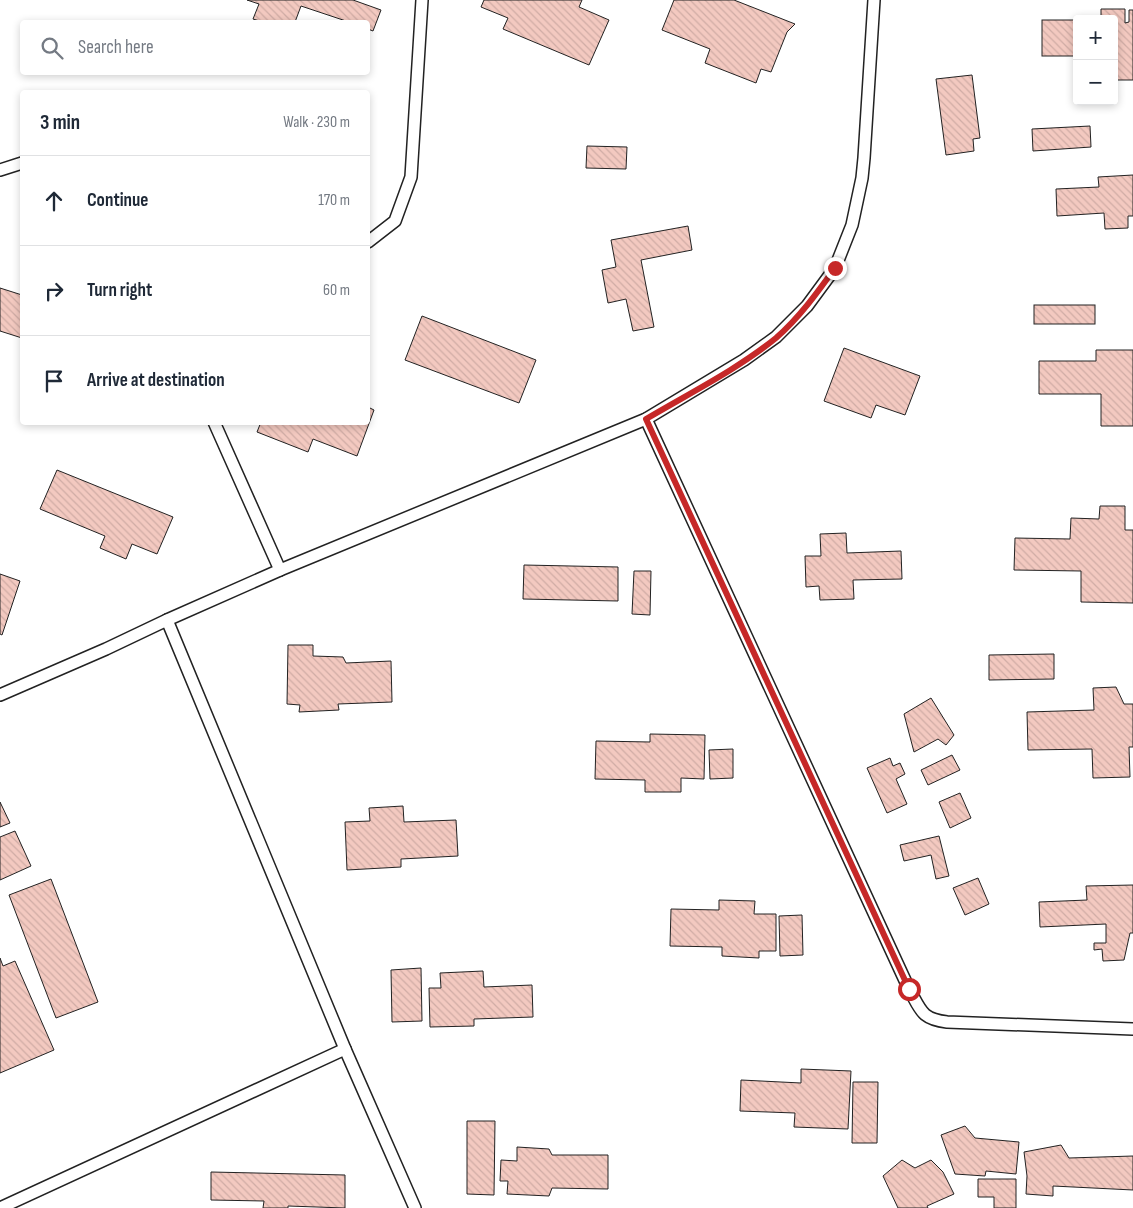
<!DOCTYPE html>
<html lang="en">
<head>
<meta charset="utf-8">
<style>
  :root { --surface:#fff; --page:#f6f6f7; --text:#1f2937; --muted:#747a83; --line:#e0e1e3 }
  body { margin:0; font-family:"Sofia Sans Condensed",sans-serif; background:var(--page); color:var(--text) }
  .controls { position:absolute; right:15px; top:15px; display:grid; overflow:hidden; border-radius:5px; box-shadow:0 2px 8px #0003 }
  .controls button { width:45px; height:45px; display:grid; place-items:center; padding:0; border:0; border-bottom:1px solid var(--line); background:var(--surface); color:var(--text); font:25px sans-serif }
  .stop { position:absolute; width:15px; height:15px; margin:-11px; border:4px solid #c62828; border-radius:50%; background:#fff }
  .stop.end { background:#c62828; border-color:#fff; box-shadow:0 1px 5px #0008 }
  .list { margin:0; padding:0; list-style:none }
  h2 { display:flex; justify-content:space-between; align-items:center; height:65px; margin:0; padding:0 20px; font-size:21px }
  h2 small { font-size:16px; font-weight:400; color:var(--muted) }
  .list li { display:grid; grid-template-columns:32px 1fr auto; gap:15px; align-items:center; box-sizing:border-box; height:90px; padding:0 20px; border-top:1px solid var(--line) }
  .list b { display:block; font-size:19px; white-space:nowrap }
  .list em { font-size:16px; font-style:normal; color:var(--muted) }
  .icon { flex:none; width:28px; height:28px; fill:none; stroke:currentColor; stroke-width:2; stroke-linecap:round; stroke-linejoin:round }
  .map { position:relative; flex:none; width:1133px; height:1208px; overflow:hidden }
  .search { position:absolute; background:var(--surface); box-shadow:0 2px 8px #0003; left:20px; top:20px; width:350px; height:55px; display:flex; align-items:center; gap:12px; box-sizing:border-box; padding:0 18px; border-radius:5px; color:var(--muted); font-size:19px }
  .panel { position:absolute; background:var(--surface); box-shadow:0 2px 8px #0003; left:20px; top:90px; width:350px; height:335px; border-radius:5px }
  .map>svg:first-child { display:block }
  .building { fill:url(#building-back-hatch); stroke:#222 }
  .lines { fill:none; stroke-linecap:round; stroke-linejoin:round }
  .service-casing { stroke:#222; stroke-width:14 }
  .service { stroke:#fff; stroke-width:11 }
  .route { stroke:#c62828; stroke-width:6 }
</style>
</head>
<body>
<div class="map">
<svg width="1133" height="1208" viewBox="0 0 1133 1208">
  <defs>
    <pattern id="building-back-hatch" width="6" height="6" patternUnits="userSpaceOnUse" patternTransform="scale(1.25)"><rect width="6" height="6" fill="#f3c9c0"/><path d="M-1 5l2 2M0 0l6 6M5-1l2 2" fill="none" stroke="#d0aca5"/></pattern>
  </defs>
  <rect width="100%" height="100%" fill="#fff"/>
  <g class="building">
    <path d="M247,0H353L381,10L373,31L368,29V22H349L301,6L295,22H263L253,19L259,4Z"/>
    <path d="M484,0H582L579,7L609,20L589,65L503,29L508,18L481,7Z"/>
    <path d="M674,0H734L795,24L787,32L771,72L761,69L756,83L705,63L710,49L662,30Z"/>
    <path d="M1101,9H1125V23L1129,22V10H1133V80H1114V19H1101Z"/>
    <rect x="1042" y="20" width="35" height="36"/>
    <path d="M972,75L980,138L973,139L974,151L946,155L936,79Z"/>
    <path d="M1090,126L1091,147L1033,151L1032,129Z"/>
    <path d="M587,146L627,147L626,169L586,168Z"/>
    <path d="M1133,175V216H1128V228L1105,229L1104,213L1057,216L1056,189L1099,187L1098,177Z"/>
    <path d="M688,226L692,250L641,260L654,327L633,331L626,299L608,303L602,270L616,267L611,240Z"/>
    <path d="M0,288L22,295V338L0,331Z"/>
    <rect x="1034" y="305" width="61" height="19"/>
    <path d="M422,316L536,360L519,403L405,360Z"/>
    <path d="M844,348L920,376L905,415L876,405L871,418L824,401Z"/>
    <path d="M1096,350H1133V426H1101V394H1039V361H1096Z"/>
    <path d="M368,407L374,410L357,456L313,439L308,452L257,432L261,422H368Z"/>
    <path d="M57,470L173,517L157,554L132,544L126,559L100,548L105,536L40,509Z"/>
    <path d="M1100,506H1125V530H1133V603L1081,602V571L1014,570L1015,538L1070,539L1071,518L1099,519Z"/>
    <path d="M846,533L847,553L901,551L902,579L853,580L854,599L820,600L819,586L806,587L805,556H821L820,534Z"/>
    <path d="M524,565L618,567V601L523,599Z"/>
    <path d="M634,571H651L650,615L632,614Z"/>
    <path d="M0,574L20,581L2,635L0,634Z"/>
    <path d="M288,645H313V656L343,657L346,663L391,661L392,702L338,704L339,710L299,712L300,705L287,704Z"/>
    <path d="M1054,654V679L989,680V655Z"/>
    <path d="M1116,687L1124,704H1133V747H1129L1130,777L1093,778L1092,749L1028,750L1027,712L1094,710L1093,688Z"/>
    <path d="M931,698L954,735L946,745L938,739L914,752L904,714Z"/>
    <path d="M650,734L705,735L704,779L681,778V792H645V780L595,779L596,741L650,742Z"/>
    <path d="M733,749V778L710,779L709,750Z"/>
    <path d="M952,755L960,770L928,785L921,770Z"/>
    <path d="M890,758L893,766L900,763L905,774L896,779L907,804L887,813L867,768Z"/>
    <path d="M960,793L971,818L950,828L939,802Z"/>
    <path d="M0,802L10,823L0,827Z"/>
    <path d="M403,806L404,822L456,820L458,856L401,859V867L347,870L345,822L370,821L369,808Z"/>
    <path d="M15,831L31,866L0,880V837Z"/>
    <path d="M939,836L949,876L936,879L931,855L904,861L900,845Z"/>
    <path d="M978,878L989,904L965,915L953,888Z"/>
    <path d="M51,879L98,1002L56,1018L9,895Z"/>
    <path d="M1133,885V933H1130L1124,960L1103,961L1102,949L1094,950V943H1106V924L1040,927L1039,902L1087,900L1086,886Z"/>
    <path d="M719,900L755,901L754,914H776V951H759V958L722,956V947L670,946L671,909L719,910Z"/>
    <path d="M802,915L803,955L780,956L779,916Z"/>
    <path d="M0,958L3,966L15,961L54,1050L0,1073Z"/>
    <path d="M421,968L422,1021L392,1022L391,970Z"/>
    <path d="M483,971L484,987L532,985L533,1017L474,1019V1026L430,1027L429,988H441L440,973Z"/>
    <path d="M801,1069L851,1071L848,1129L794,1127L795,1113L740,1111L741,1080L801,1083Z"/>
    <path d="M853,1082H878L877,1143H852Z"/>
    <path d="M467,1121H495L494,1195L467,1194Z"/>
    <path d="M965,1126L975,1138L1019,1142L1016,1174L986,1171L985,1176L955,1174L941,1135Z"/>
    <path d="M1061,1145L1069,1158L1133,1156V1190L1053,1186V1196L1026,1194L1027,1176L1024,1152Z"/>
    <path d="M517,1147L549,1149L552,1155H608V1189L552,1188L549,1196L507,1194L508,1181H500L501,1160L517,1161Z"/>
    <path d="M902,1160L915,1168L931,1160L943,1172L954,1194L927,1206L928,1208H898L883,1176Z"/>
    <path d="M211,1172L345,1175V1208L288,1206V1208H263L264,1201L211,1200Z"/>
    <path d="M978,1179H1016V1208H994V1197H978Z"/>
  </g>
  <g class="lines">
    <defs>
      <g id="service">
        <path d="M0,170L22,163"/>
        <path d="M368,242L395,221L411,177L422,0"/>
        <path d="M646,419L909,989C921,1010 921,1019 947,1022L1133,1029"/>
        <path d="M214,422L280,570"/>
        <path d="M167,620L345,1049L415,1208"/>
        <path d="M0,695L106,649L167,620L280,570L646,419L744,360L776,337L807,306L835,268L852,225L862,178L864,158L874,0"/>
        <path d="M0,1208L345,1049"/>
      </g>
    </defs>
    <use href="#service" class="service-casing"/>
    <use href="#service" class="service"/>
  </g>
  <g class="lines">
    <path class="route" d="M835,268C817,293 799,318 776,338C738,369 688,394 646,419L909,989"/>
  </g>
</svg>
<div class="controls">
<button>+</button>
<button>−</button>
</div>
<div class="stop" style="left:909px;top:989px"></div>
<div class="stop end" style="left:835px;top:268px"></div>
<div class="search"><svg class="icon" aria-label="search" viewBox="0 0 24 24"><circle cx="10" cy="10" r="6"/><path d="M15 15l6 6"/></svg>Search here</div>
<section class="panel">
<h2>3 min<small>Walk · 230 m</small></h2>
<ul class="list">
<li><svg class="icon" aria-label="ahead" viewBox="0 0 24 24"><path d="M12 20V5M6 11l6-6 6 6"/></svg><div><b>Continue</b></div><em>170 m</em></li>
<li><svg class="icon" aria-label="right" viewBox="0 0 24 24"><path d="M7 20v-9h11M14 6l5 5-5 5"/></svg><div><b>Turn right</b></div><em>60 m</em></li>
<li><svg class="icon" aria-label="arrive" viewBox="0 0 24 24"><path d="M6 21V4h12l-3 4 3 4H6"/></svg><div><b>Arrive at destination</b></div></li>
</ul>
</section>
</div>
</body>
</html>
